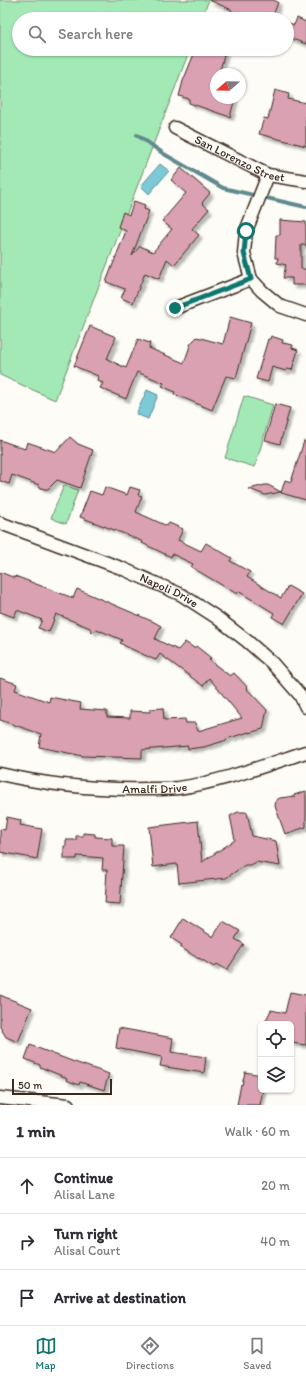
<!DOCTYPE html>
<html lang="en">
<head>
<meta charset="utf-8">
<style>
  :root { --surface:#fff; --page:#f7f7f7; --text:#2b2b33; --muted:#7c7c81; --line:#e1e1e2; --accent:#0f766e }
  body { margin:0; font-family:Itim,sans-serif; background:var(--page); color:var(--text) }
  .controls { position:absolute; right:12px; bottom:12px; display:grid; overflow:hidden; border-radius:6px; box-shadow:0 1px 3px #0004 }
  .controls button { width:36px; height:36px; display:grid; place-items:center; padding:0; border:0; border-bottom:1px solid var(--line); background:var(--surface); color:var(--text); font:20px sans-serif }
  .compass { position:absolute; left:210px; top:68px; width:36px; height:36px; border-radius:50%; background:var(--surface); box-shadow:0 1px 3px #0004; rotate:250deg }
  .scale { position:absolute; left:12px; bottom:10px; width:100px; box-sizing:border-box; padding-left:4px; border:2px solid #3b2a1e; border-top:0; font-size:11px; line-height:14px; white-space:nowrap; color:#3b2a1e; -webkit-text-stroke:3px #fdfcf7; paint-order:stroke }
  .stop { position:absolute; width:12px; height:12px; margin:-9px; border:3px solid #0f766e; border-radius:50%; background:#fff }
  .stop.end { background:#0f766e; border-color:#fff; box-shadow:0 1px 4px #0008 }
  .list { margin:0; padding:0; list-style:none }
  h2 { display:flex; justify-content:space-between; align-items:center; height:52px; margin:0; padding:0 16px; font-size:17px }
  h2 small { font-size:13px; font-weight:400; color:var(--muted) }
  .list li { display:grid; grid-template-columns:26px 1fr auto; gap:12px; align-items:center; box-sizing:border-box; height:56px; padding:0 16px; border-top:1px solid var(--line) }
  .list b { display:block; font-size:15px; white-space:nowrap }
  .list p { margin:0; font-size:13px; white-space:nowrap; color:var(--muted) }
  .list em { font-size:13px; font-style:normal; color:var(--muted) }
  .icon { flex:none; width:22px; height:22px; fill:none; stroke:currentColor; stroke-width:2; stroke-linecap:round; stroke-linejoin:round }
  .map { position:relative; flex:none; width:306px; height:1105px; overflow:hidden }
  .search { position:absolute; background:var(--surface); box-shadow:0 1px 3px #0004; left:12px; right:12px; top:12px; height:44px; display:flex; align-items:center; gap:10px; box-sizing:border-box; padding:0 14px; border-radius:22px; color:var(--muted); font-size:15px }
  .sheet { height:220px; background:var(--surface) }
  nav { display:flex; justify-content:space-around; align-items:center; box-sizing:border-box; height:56px; border-top:1px solid var(--line); background:var(--surface); font-size:11px; color:var(--muted) }
  nav a { display:grid; justify-items:center; gap:2px }
  nav .on { color:var(--accent) }
  .map>svg:first-child { display:block }
  .grass { fill:#a3e9b6; stroke:#6f8a6a }
  .water { fill:#7bc9d8; stroke:#61898e }
  .lines { fill:none; stroke-linecap:round; stroke-linejoin:round }
  .stream { stroke:#61898e; stroke-width:4 }
  .building { fill:#daa1b3; stroke:#3b2a1e; filter:url(#shadow) }
  .street-casing { stroke:#3b2a1e; stroke-width:15 }
  .street { stroke:#fdfcf7; stroke-width:12 }
  .route { stroke:#0f766e; stroke-width:5 }
  .labels { text-anchor:middle; stroke-width:3; stroke-linejoin:round; paint-order:stroke }
  .street-label { font-size:12px; fill:#3b2a1e; stroke:#fdfcf7 }
</style>
</head>
<body>
<div class="map">
<svg width="306" height="1105" viewBox="0 0 306 1105">
  <defs>
    <filter id="shadow"><feDropShadow dx="3.5" dy="3.5" stdDeviation="1" flood-color="#0004"/></filter>
  </defs>
  <rect width="100%" height="100%" fill="#fdfcf7"/>
  <filter id="ink" filterUnits="userSpaceOnUse"><feTurbulence type="fractalNoise" baseFrequency=".025" numOctaves="2"/><feDisplacementMap in="SourceGraphic" scale="8" xChannelSelector="R" yChannelSelector="G"/><feConvolveMatrix kernelMatrix="1 2 1 2 8 2 1 2 1" color-interpolation-filters="sRGB"/></filter>
  <g filter="url(#ink)">
    <g class="grass">
      <path d="M0,0H209L201,19H19V49H190L55,400L0,375Z"/>
      <path d="M244,396L273,405L255,467L225,458Z"/>
      <path d="M64,485L78,490L66,524L51,518Z"/>
    </g>
    <g class="water">
      <path d="M160,164L169,171L149,194L141,186Z"/>
      <path d="M147,390L158,395L148,419L136,414Z"/>
    </g>
    <g class="lines">
      <path class="stream" d="M137,135L164,154L223,188L306,207"/>
    </g>
    <g class="building">
      <path d="M209,0H273L278,2L272,19H243L230,14L232,10Z"/>
      <path d="M297,18L306,22V44L287,37V22L294,25Z"/>
      <path d="M196,49H214L225,52L219,74H216V98H235L230,117L189,103V99L179,96L183,81Z"/>
      <path d="M275,90L289,94L288,99L306,103V146L259,134L264,118L268,119Z"/>
      <path d="M181,168L210,193L202,203L209,209L192,229L199,235L174,265L167,259L159,279L145,273L133,303L121,298L125,289L106,282L126,231L118,227L123,212L129,215L134,201L145,205L144,209L149,211L132,256L140,246L153,252L172,229L162,221L186,193L171,180Z"/>
      <path d="M280,220L306,222V245H301V269H306V285H292V278H283L286,265L277,263L278,258H275L276,235H280Z"/>
      <path d="M230,317L251,323L236,378L226,376L212,410L174,394L175,392L162,386L164,383L137,372L126,399L100,388L103,383L97,381L98,376L74,366L90,326L116,337L107,359L126,368L138,339L150,343L149,348L184,363L191,343L197,337L223,344Z"/>
      <path d="M271,336L283,340L282,343L293,345L292,348L298,350L292,370L287,369L286,371L272,367L268,382L256,379L268,339H270Z"/>
      <path d="M275,404L290,408L280,444L265,440Z"/>
      <path d="M70,437L78,444L93,450L80,488L57,480L48,489H44L41,488L39,485L12,475L9,484L0,481V440L25,449L27,442L56,452Z"/>
      <path d="M304,441L306,442V500L281,493L285,480L291,482Z"/>
      <path d="M265,485H268L281,492L265,495L249,489Z"/>
      <path d="M105,487L127,495L130,487L140,490L138,495L142,496L136,512L167,526L169,523L183,529L178,540L201,551L206,543L232,558L230,561L250,572L247,577L281,598L288,586L302,594L284,624L272,617L274,613L238,591L237,594L191,567L193,564L172,554L171,557L142,543L143,542L130,536L80,517L90,491L102,495Z"/>
      <path d="M0,572L15,578V576L73,598L77,589L154,622L161,626L155,639L178,650L185,642L194,648L196,646L211,658L209,660L230,676L234,673L236,675L248,688L247,689L267,710L263,729L249,733V732L226,739L227,740L204,747L188,749V746L142,750V758L83,756L39,747L41,734L0,720V678L17,684L15,690L49,702L50,697L81,703L80,709L107,711V717L130,718V711L150,712V709L163,708L164,720L185,719L186,723H195L198,731L242,718L209,678L203,686L160,654L156,660L153,659L125,646L120,643L122,640L101,631V632L97,630L92,632L90,628L56,614L49,632L38,628L42,620L17,610L14,617L0,612Z"/>
      <path d="M306,791V827L285,834L275,806L276,800L280,798L295,796L294,795Z"/>
      <path d="M238,812H247L252,836L276,841L280,866L256,862L251,865H245L226,878L179,883L177,864L153,867L149,827L198,821L202,862L235,840L230,816Z"/>
      <path d="M7,817L21,820L20,825L42,829L37,859L0,852V829L5,830Z"/>
      <path d="M83,833L95,834V837L112,838V846H124L120,904L105,903L107,870H102L103,858L77,856V859H64V846H66V840H76V836H83Z"/>
      <path d="M183,918L213,937L223,921L240,931L235,939L244,944L227,970L217,964L214,967L199,958V959L180,947L182,945L171,938Z"/>
      <path d="M290,992L306,995V1045L291,1043V1024H264L271,1010L285,1013Z"/>
      <path d="M0,995L32,1008L18,1042L6,1037L0,1027Z"/>
      <path d="M119,1028L173,1038L171,1052L206,1057L204,1073L160,1066L162,1057L116,1048Z"/>
      <path d="M30,1045L69,1060L109,1074L104,1090L80,1082L79,1085L66,1080L67,1078L40,1067V1065L25,1059Z"/>
      <path d="M245,1072L261,1075V1090H263L260,1105H237L241,1084L242,1085Z"/>
    </g>
    <g class="lines">
      <defs>
        <g id="street">
          <path id="s1" d="M175,128L268,175L306,181"/>
          <path d="M268,175L246,231L244,253L251,279L262,291L280,306L306,315"/>
          <path d="M175,308L251,279"/>
          <path id="s2" d="M0,523L121,568L182,595L216,617L247,641L272,663L300,695L306,707"/>
          <path id="s3" d="M0,774C48,785 97,790 147,789C157,789 168,789 178,788C218,783 266,765 306,752"/>
          <path d="M0,1098L68,1105"/>
        </g>
      </defs>
      <use href="#street" class="street-casing"/>
      <use href="#street" class="street"/>
    </g>
  </g>
  <g class="lines" filter="url(#ink)">
    <path class="route" d="M175,308L251,279L244,253L246,231"/>
  </g>
  <g class="labels">
    <g class="street-label">
      <text dy="4" stroke="none"><textPath href="#s1" startOffset="72">San Lorenzo Street</textPath></text>
      <text dy="4" stroke="none"><textPath href="#s2" startOffset="182">Napoli Drive</textPath></text>
      <text dy="4" stroke="none"><textPath href="#s3" startOffset="156">Amalfi Drive</textPath></text>
    </g>
  </g>
</svg>
<div class="controls">
<button><svg class="icon" aria-label="locate" viewBox="0 0 24 24"><circle cx="12" cy="12" r="6"/><path d="M12 2v4M12 18v4M2 12h4M18 12h4"/></svg></button>
<button><svg class="icon" aria-label="layers" viewBox="0 0 24 24"><path d="M12 4l9 5-9 5-9-5zM3 14l9 5 9-5"/></svg></button>
</div>
<svg class="compass" viewBox="-18 -18 36 36"><path d="M0-13l5 13h-10z" fill="#e53935"/><path d="M0 13l5-13h-10z" fill="#7c7c81"/></svg>
<div class="scale">50 m</div>
<div class="stop" style="left:246px;top:231px"></div>
<div class="stop end" style="left:175px;top:308px"></div>
<div class="search"><svg class="icon" aria-label="search" viewBox="0 0 24 24"><circle cx="10" cy="10" r="6"/><path d="M15 15l6 6"/></svg>Search here</div>
</div>
<section class="sheet">
<h2>1 min<small>Walk · 60 m</small></h2>
<ul class="list">
<li><svg class="icon" aria-label="ahead" viewBox="0 0 24 24"><path d="M12 20V5M6 11l6-6 6 6"/></svg><div><b>Continue</b><p>Alisal Lane</p></div><em>20 m</em></li>
<li><svg class="icon" aria-label="right" viewBox="0 0 24 24"><path d="M7 20v-9h11M14 6l5 5-5 5"/></svg><div><b>Turn right</b><p>Alisal Court</p></div><em>40 m</em></li>
<li><svg class="icon" aria-label="arrive" viewBox="0 0 24 24"><path d="M6 21V4h12l-3 4 3 4H6"/></svg><div><b>Arrive at destination</b></div></li>
</ul>
</section>
<nav>
<a class="on"><svg class="icon" aria-label="map" viewBox="0 0 24 24"><path d="M3 6l6-2 6 2 6-2v14l-6 2-6-2-6 2zM9 4v14M15 6v14"/></svg>Map</a>
<a><svg class="icon" aria-label="directions" viewBox="0 0 24 24"><path d="M12 3l9 9-9 9-9-9zM9 14v-3h6M13 9l2 2-2 2"/></svg>Directions</a>
<a><svg class="icon" aria-label="saved" viewBox="0 0 24 24"><path d="M7 4h10v16l-5-4-5 4z"/></svg>Saved</a>
</nav>
</body>
</html>
